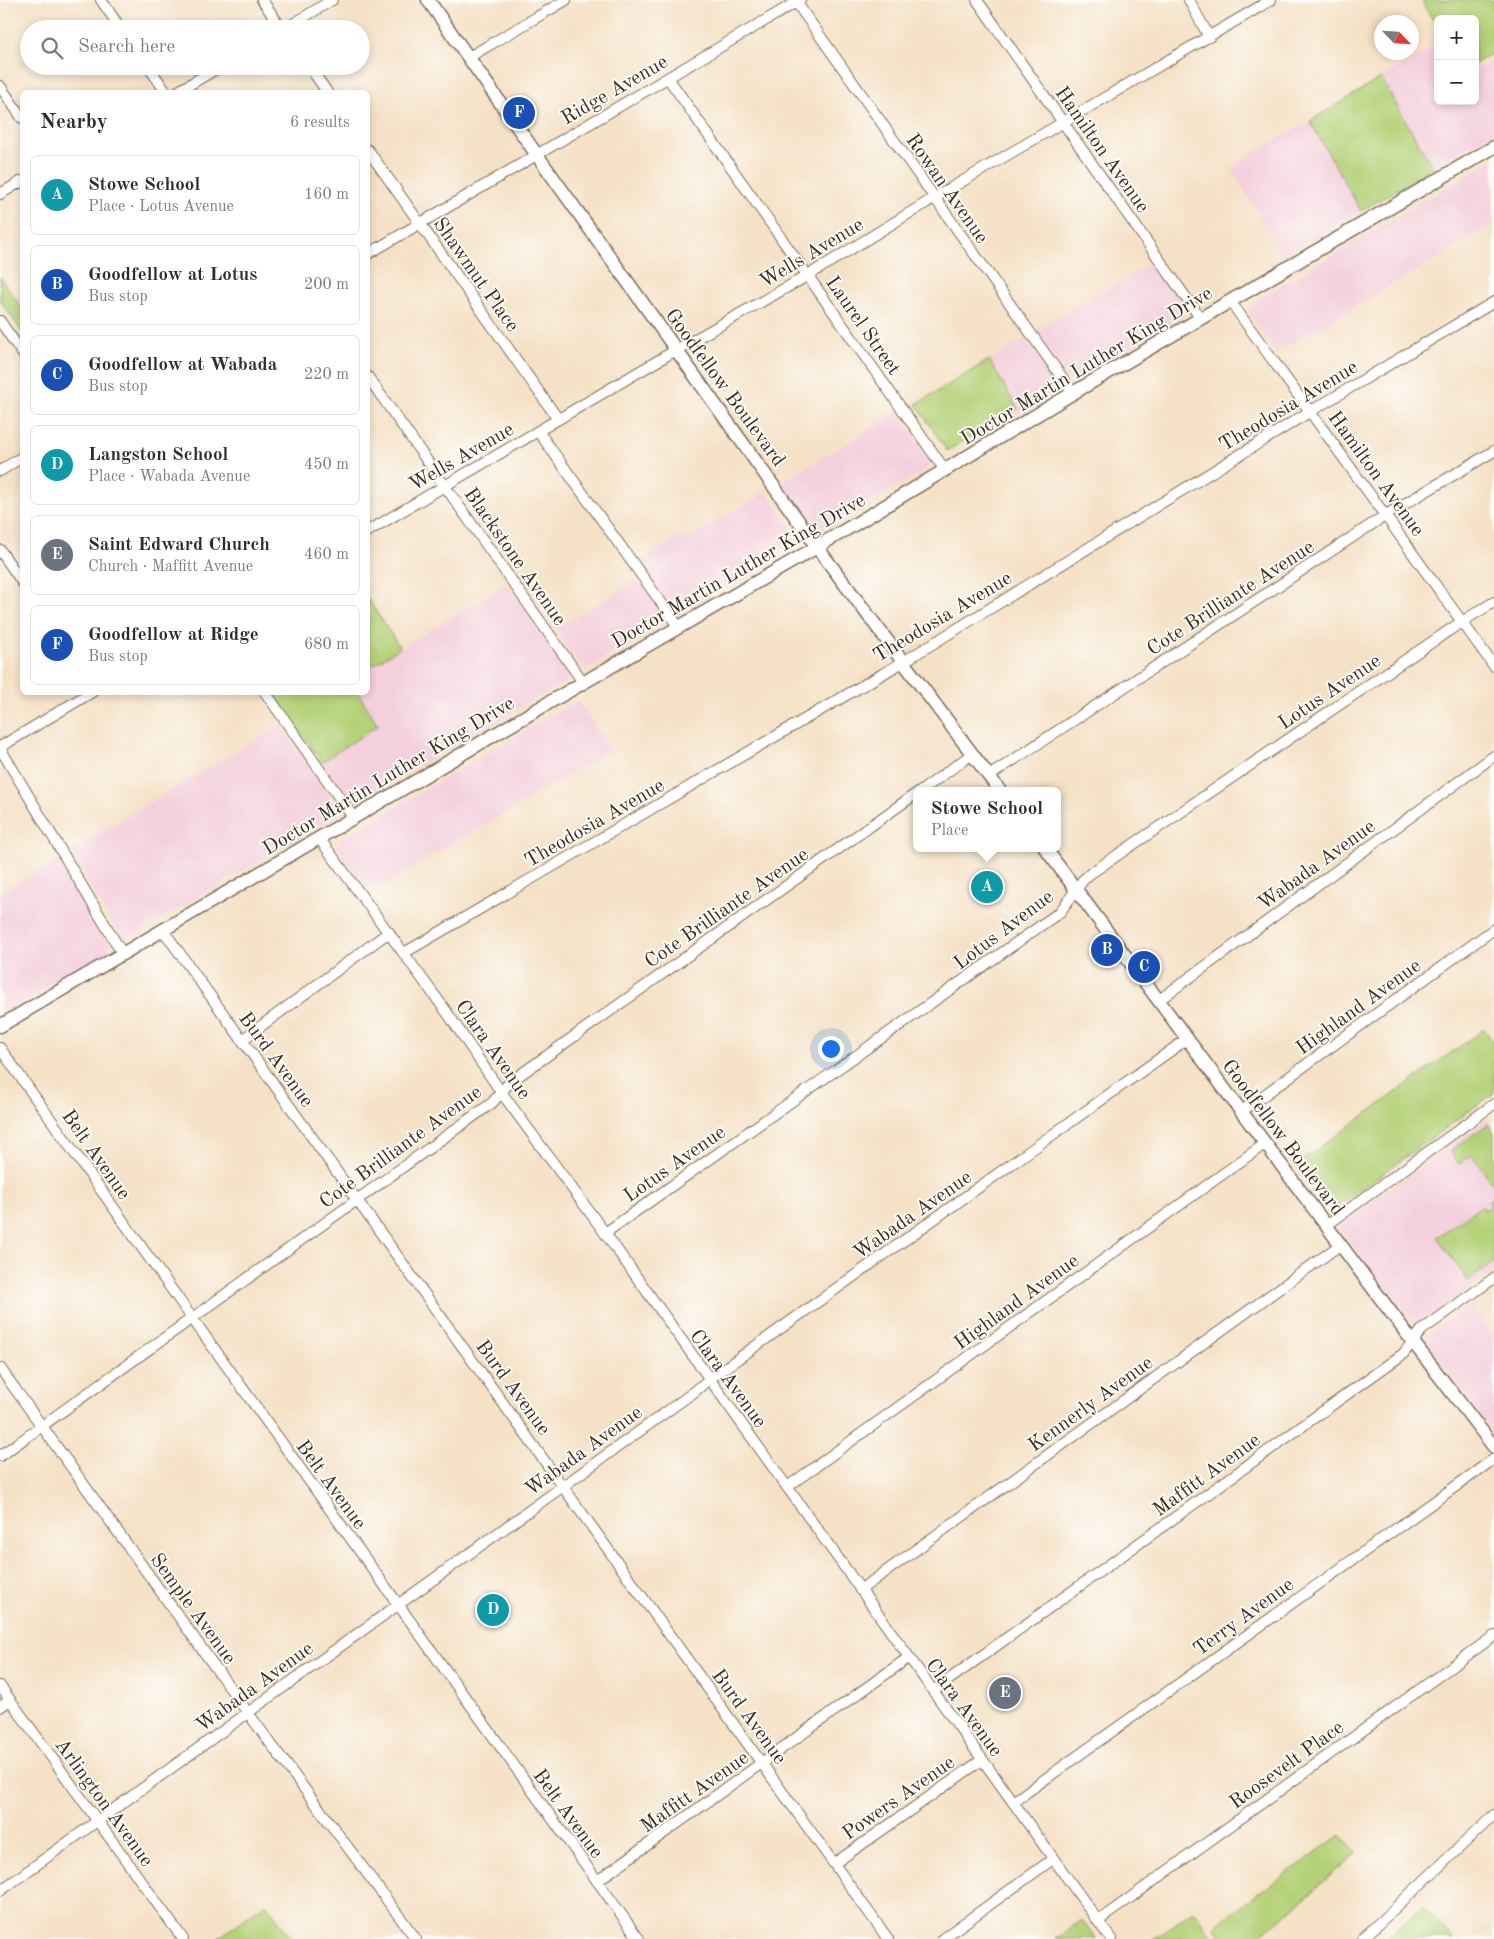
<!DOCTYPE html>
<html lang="en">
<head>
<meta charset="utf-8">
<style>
  :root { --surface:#fff; --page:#f2f2f3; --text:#2b2b33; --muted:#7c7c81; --line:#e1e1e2; --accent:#2563eb }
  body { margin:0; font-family:"Old Standard TT",serif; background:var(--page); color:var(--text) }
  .controls { position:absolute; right:15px; top:15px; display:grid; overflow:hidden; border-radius:8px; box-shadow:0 2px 8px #0003 }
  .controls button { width:45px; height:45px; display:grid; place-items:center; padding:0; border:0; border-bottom:1px solid var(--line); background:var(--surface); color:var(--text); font:25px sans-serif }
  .compass { position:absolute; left:1374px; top:15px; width:45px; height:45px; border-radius:50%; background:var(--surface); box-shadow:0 2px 8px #0003; rotate:115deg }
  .you { position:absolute; left:830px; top:1048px; width:18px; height:18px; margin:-12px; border:4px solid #fff; border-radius:50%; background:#1a73e8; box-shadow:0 0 0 8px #1a73e833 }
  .badge { display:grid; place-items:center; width:32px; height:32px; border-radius:50%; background:var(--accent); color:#fff; font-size:16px; font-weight:700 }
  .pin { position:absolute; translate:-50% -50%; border:2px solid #fff; box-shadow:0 1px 5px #0006 }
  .popup { position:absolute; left:913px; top:787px; width:148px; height:65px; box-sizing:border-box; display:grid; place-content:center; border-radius:8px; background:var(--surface); filter:drop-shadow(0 1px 4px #0005); font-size:16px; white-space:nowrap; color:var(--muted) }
  .popup b { font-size:19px; color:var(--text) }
  .popup::after { content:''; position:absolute; left:50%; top:100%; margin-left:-10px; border:10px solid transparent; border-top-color:var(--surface) }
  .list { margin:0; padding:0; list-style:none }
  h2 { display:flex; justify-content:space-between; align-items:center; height:65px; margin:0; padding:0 20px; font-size:21px }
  h2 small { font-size:16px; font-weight:400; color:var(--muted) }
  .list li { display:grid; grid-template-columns:32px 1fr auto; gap:15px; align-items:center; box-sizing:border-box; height:80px; margin:0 10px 10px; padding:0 10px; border:1px solid var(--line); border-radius:8px }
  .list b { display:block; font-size:19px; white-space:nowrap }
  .list p { margin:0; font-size:16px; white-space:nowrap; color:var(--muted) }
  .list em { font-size:16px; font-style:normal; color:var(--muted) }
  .icon { flex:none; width:28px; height:28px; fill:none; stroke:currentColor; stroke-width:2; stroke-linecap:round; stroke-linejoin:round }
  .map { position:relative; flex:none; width:1494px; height:1939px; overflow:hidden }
  .search { position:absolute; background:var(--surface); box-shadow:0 2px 8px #0003; left:20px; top:20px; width:350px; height:55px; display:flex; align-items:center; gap:12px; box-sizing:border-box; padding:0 18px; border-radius:28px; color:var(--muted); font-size:19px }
  .panel { position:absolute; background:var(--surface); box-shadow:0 2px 8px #0003; left:20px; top:90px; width:350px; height:605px; border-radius:8px }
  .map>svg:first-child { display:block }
  .built { fill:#f4cfdd }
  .green { fill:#b4d177; stroke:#787e4a }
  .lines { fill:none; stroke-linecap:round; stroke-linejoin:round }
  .minor-casing { stroke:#7c6a59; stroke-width:12 }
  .major-casing { stroke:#7c6a59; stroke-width:15 }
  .minor { stroke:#fff; stroke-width:10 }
  .major { stroke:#fff; stroke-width:12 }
  .labels { text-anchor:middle; stroke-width:4; stroke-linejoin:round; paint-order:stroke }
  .street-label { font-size:20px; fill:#3b2a1e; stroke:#fdfcf7 }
</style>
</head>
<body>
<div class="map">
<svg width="1494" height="1939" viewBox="0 0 1494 1939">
  <rect width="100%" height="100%" fill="#fdfcf7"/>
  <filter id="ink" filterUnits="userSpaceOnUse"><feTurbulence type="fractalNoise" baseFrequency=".02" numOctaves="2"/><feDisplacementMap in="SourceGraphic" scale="10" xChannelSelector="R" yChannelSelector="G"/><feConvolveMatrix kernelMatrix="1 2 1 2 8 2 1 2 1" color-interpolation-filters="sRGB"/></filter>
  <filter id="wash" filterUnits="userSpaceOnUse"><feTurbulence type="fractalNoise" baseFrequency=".0096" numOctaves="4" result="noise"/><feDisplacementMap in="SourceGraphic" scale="20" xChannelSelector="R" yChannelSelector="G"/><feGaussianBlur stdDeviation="1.12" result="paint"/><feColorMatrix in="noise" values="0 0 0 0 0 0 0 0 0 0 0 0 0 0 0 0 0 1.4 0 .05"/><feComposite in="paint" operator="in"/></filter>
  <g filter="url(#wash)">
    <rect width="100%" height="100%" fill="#f5e1c6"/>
    <g class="built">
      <path d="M1438,45V101H1475V70L1494,59V132L1433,168L1381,78Z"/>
      <path d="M1310,121L1361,211L1282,256L1232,169L1237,162Z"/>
      <path d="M1494,159V224L1277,352L1247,311L1250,304Z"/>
      <path d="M1152,263L1185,308L1183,316L1075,380H1070L1035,331Z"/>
      <path d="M1025,339L1059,385V389L1056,392L1020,412L989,360Z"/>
      <path d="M898,412L930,461V465L927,469L819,529L815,530L780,483Z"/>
      <path d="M766,492L797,535L798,539L795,543L679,613L676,612L671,608L639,562L683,535L687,539Z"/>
      <path d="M638,579L666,617V621L586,669L582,667L554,630Z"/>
      <path d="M506,584L569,674V677L566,681L357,802H353L322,762L378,725L358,693L368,692V668Z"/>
      <path d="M578,700L610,750L368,894L336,847L339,840Z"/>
      <path d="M280,725L339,810V815L125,939L121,938L69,851Z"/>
      <path d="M58,859L109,945L108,950L106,953L0,1015V893Z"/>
      <path d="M1487,1119L1494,1130V1271L1420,1326L1416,1327L1340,1230V1227L1341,1224Z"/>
      <path d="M1470,1305L1494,1337V1434L1424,1341L1427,1335Z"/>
    </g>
    <g class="green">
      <path d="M1424,0H1494V52L1475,64V19H1438V28L1423,4Z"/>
      <path d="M1381,78L1433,168L1361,211L1310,121Z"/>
      <path d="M0,277L22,308V332L0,300Z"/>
      <path d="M989,360L1018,409L947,451L916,404Z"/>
      <path d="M368,599L400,648L368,668Z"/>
      <path d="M273,693H358L378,725L322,762Z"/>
      <path d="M1484,1029L1494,1043V1093L1332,1210L1297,1164Z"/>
      <path d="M1488,1124L1494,1133V1185L1472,1155L1459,1164L1450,1151Z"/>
      <path d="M1494,1196V1262L1468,1281L1437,1237L1481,1206L1485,1210L1491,1206L1488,1201Z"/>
      <path d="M1340,1835L1356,1852L1353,1856L1283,1917L1254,1939H1224L1215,1928L1216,1924Z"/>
      <path d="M266,1903L292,1939H217Z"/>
      <path d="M1422,1907L1454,1939H1385L1386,1938Z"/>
      <path d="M1194,1911L1214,1939H1153Z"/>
      <path d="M1082,1920L1096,1939H1055Z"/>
    </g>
  </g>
  <g filter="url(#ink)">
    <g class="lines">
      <defs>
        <g id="minor">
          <path d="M101,0L121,29"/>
          <path d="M262,0L282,29"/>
          <path d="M977,0L1201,319"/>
          <path d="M1189,0L1209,37"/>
          <path d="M796,2L1073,393"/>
          <path d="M285,29L332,0"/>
          <path d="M469,57L566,0"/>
          <path d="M148,66L166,92"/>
          <path d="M309,66L327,92"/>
          <path d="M668,78L945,470"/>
          <path d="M0,86L22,118"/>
          <path d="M177,92L221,66"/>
          <path d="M368,150L558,419"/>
          <path d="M0,194L22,181"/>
          <path d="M368,254L800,0"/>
          <path d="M1230,301L1494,666"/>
          <path d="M0,321L22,353"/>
          <path d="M368,377L583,682"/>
          <path d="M538,431L678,626"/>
          <path d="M0,471L22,457"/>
          <path d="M368,531L676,350L807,276L934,198L1271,0"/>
          <path d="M0,550L22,582"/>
          <path d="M265,692L353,817"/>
          <path d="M0,747L92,692"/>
          <path d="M0,748L122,953"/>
          <path d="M989,776L1386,515L1494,451"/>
          <path d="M921,791L972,754"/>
          <path d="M319,838L446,1011L501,1092L605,1233L1111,1939"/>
          <path d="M163,930L888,1939"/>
          <path d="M404,953L903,662L1311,411L1494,302"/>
          <path d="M1159,1000L1494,756"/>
          <path d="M242,1040L389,932"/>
          <path d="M0,1048L192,1318L639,1939"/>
          <path d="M1242,1111L1494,929"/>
          <path d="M1327,1225L1494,1104"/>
          <path d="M605,1233L1060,912L1083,880L1091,873L1463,621L1494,602"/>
          <path d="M0,1368L248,1713L416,1939"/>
          <path d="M0,1456L492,1103L510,1082L917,793"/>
          <path d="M787,1487L1266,1143"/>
          <path d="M860,1590L1340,1245"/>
          <path d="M0,1686L183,1939"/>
          <path d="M933,1691L1403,1354L1422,1330L1494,1278"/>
          <path d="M0,1707L10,1700"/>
          <path d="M1013,1802L1494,1459"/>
          <path d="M835,1863L982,1760"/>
          <path d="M597,1881L908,1658"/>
          <path d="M0,1891L694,1392L708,1380L1187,1039"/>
          <path d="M1098,1921L1494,1636"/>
          <path d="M942,1939L1053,1859"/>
          <path d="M1362,1939L1494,1815"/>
        </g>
        <g id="major">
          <path d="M428,0L537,155L817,547L1000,791"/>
          <path d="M1045,848L1413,1342L1494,1447"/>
          <path d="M0,1026L550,702L817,547L1073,393L1494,147"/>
        </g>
      </defs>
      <use href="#minor" class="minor-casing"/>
      <use href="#major" class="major-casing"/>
      <use href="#minor" class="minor"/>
      <use href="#major" class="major"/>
    </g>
  </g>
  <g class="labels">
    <g class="street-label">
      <text transform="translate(614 89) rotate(-30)" y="7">Ridge Avenue</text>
      <text transform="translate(1103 149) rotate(55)" y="7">Hamilton Avenue</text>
      <text transform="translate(948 188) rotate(55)" y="7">Rowan Avenue</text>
      <text transform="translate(811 252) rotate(-31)" y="7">Wells Avenue</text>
      <text transform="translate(477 274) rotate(55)" y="7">Shawmut Place</text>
      <text transform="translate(864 325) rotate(55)" y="7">Laurel Street</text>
      <text transform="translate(1086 365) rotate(-31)" y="7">Doctor Martin Luther King Drive</text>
      <text transform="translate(726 387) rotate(54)" y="7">Goodfellow Boulevard</text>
      <text transform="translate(1288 405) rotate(-31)" y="7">Theodosia Avenue</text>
      <text transform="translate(461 456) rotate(-30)" y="7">Wells Avenue</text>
      <text transform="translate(1377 473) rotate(54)" y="7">Hamilton Avenue</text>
      <text transform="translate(516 556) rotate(55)" y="7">Blackstone Avenue</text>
      <text transform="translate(738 570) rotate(-30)" y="7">Doctor Martin Luther King Drive</text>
      <text transform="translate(1230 597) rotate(-33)" y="7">Cote Brilliante Avenue</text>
      <text transform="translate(942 616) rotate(-31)" y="7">Theodosia Avenue</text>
      <text transform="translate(1329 691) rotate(-34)" y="7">Lotus Avenue</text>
      <text transform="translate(388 775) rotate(-31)" y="7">Doctor Martin Luther King Drive</text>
      <text transform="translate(594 822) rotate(-30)" y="7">Theodosia Avenue</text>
      <text transform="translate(1316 864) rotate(-36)" y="7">Wabada Avenue</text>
      <text transform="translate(726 907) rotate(-35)" y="7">Cote Brilliante Avenue</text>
      <text transform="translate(1003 929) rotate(-37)" y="7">Lotus Avenue</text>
      <text transform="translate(1358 1006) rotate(-36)" y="7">Highland Avenue</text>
      <text transform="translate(494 1049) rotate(55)" y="7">Clara Avenue</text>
      <text transform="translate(277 1059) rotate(54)" y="7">Burd Avenue</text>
      <text transform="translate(1284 1137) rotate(53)" y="7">Goodfellow Boulevard</text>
      <text transform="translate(400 1146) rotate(-36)" y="7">Cote Brilliante Avenue</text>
      <text transform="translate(97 1154) rotate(55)" y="7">Belt Avenue</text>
      <text transform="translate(674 1163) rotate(-35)" y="7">Lotus Avenue</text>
      <text transform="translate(912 1214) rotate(-35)" y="7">Wabada Avenue</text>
      <text transform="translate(1016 1301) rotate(-36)" y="7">Highland Avenue</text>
      <text transform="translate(729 1378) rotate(54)" y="7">Clara Avenue</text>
      <text transform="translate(514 1387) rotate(54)" y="7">Burd Avenue</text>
      <text transform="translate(1090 1403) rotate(-36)" y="7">Kennerly Avenue</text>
      <text transform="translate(583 1450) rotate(-36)" y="7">Wabada Avenue</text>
      <text transform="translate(1206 1474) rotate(-36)" y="7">Maffitt Avenue</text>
      <text transform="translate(332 1484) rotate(54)" y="7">Belt Avenue</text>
      <text transform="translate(194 1608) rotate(54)" y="7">Semple Avenue</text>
      <text transform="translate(1243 1616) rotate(-36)" y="7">Terry Avenue</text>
      <text transform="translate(254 1686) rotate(-36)" y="7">Wabada Avenue</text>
      <text transform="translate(965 1707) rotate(54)" y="7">Clara Avenue</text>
      <text transform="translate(750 1716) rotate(54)" y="7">Burd Avenue</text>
      <text transform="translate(1286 1764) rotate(-36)" y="7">Roosevelt Place</text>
      <text transform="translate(694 1791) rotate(-35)" y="7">Maffitt Avenue</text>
      <text transform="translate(898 1797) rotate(-35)" y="7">Powers Avenue</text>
      <text transform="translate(105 1802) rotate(54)" y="7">Arlington Avenue</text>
      <text transform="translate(569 1813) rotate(54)" y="7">Belt Avenue</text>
    </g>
  </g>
</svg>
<div class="controls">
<button>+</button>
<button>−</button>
</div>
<svg class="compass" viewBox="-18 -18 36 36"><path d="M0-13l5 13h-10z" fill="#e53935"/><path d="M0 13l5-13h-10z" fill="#7c7c81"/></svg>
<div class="you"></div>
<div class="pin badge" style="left:987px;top:887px;background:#0f9aa8">A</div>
<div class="popup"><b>Stowe School</b>Place</div>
<div class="pin badge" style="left:1107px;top:950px;background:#1a4fb4">B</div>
<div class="pin badge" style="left:1144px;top:967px;background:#1a4fb4">C</div>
<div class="pin badge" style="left:493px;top:1610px;background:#0f9aa8">D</div>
<div class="pin badge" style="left:1005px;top:1693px;background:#6b7280">E</div>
<div class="pin badge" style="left:519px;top:113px;background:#1a4fb4">F</div>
<div class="search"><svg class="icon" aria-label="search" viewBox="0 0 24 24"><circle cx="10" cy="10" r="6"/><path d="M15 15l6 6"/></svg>Search here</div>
<section class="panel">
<h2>Nearby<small>6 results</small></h2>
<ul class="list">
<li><span class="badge" style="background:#0f9aa8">A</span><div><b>Stowe School</b><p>Place · Lotus Avenue</p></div><em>160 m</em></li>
<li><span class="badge" style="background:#1a4fb4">B</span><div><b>Goodfellow at Lotus</b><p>Bus stop</p></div><em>200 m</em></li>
<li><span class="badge" style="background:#1a4fb4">C</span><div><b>Goodfellow at Wabada</b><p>Bus stop</p></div><em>220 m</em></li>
<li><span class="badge" style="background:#0f9aa8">D</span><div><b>Langston School</b><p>Place · Wabada Avenue</p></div><em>450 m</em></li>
<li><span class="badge" style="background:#6b7280">E</span><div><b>Saint Edward Church</b><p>Church · Maffitt Avenue</p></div><em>460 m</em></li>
<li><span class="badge" style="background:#1a4fb4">F</span><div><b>Goodfellow at Ridge</b><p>Bus stop</p></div><em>680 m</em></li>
</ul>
</section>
</div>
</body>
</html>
